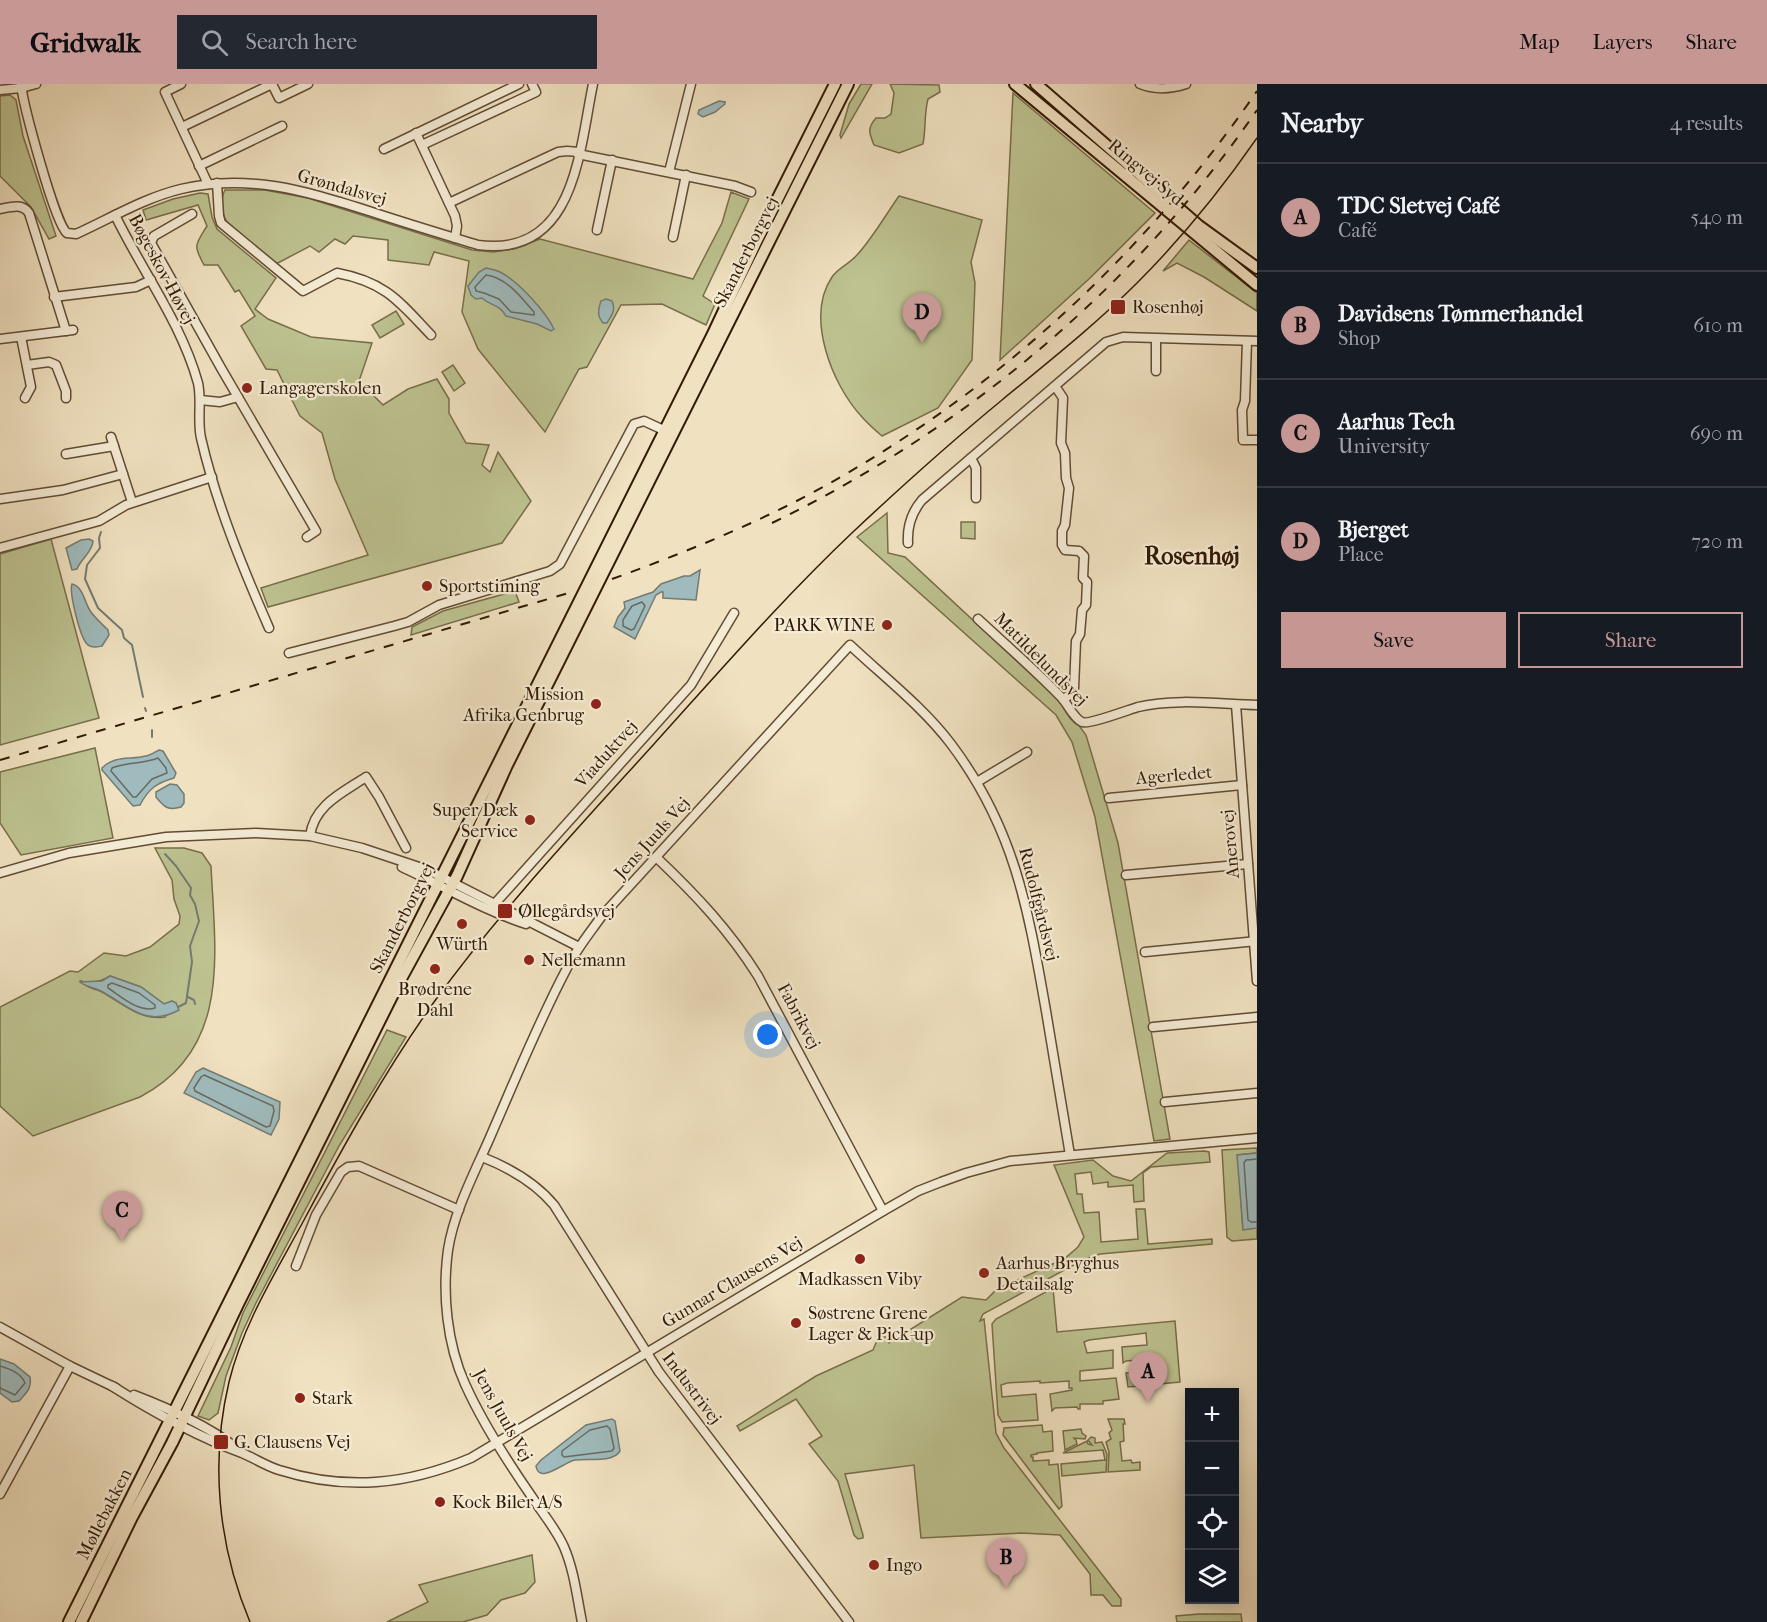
<!DOCTYPE html>
<html lang="en">
<head>
<meta charset="utf-8">
<style>
  :root { --surface:#171b24; --page:#242831; --text:#f1f3f6; --muted:#9ea1a6; --line:#363941; --accent:#c59692 }
  body { margin:0; font-family:"IM FELL French Canon",serif; background:var(--page); color:var(--text) }
  .controls { position:absolute; right:18px; bottom:18px; display:grid; overflow:hidden; border-radius:0px; box-shadow:0 3px 15px #0003 }
  .controls button { width:54px; height:54px; display:grid; place-items:center; padding:0; border:0; border-bottom:2px solid var(--line); background:var(--surface); color:var(--text); font:30px sans-serif }
  .you { position:absolute; left:768px; top:951px; width:21px; height:21px; margin:-15px; border:4px solid #fff; border-radius:50%; background:#1a73e8; box-shadow:0 0 0 9px #1a73e833 }
  .badge { display:grid; place-items:center; width:39px; height:39px; border-radius:50%; background:var(--accent); color:#111; font-size:20px; font-weight:700 }
  .pin { position:absolute; translate:-50% -50px; filter:drop-shadow(0 2px 3px #0008) }
  .pin::after { content:''; position:absolute; top:32px; width:21px; height:18px; background:inherit; clip-path:polygon(0 0,100% 0,50% 100%) }
  .list { margin:0; padding:0; list-style:none }
  h2 { display:flex; justify-content:space-between; align-items:center; height:78px; margin:0; padding:0 24px; font-size:26px }
  h2 small { font-size:20px; font-weight:400; color:var(--muted) }
  .list li { display:grid; grid-template-columns:39px 1fr auto; gap:18px; align-items:center; box-sizing:border-box; height:108px; padding:0 24px; border-top:2px solid var(--line) }
  .list b { display:block; font-size:22px; white-space:nowrap }
  .list p { margin:0; font-size:20px; white-space:nowrap; color:var(--muted) }
  .list em { font-size:20px; font-style:normal; color:var(--muted) }
  .actions { display:flex; gap:12px; padding:18px 24px }
  .actions a { flex:1; padding:14px 0; border:2px solid var(--accent); border-radius:0px; text-align:center; font-size:21px; color:var(--accent) }
  .actions .main { background:var(--accent); color:#111 }
  .icon { flex:none; width:33px; height:33px; fill:none; stroke:currentColor; stroke-width:2; stroke-linecap:round; stroke-linejoin:round }
  .map { position:relative; flex:none; width:1257px; height:1538px; overflow:hidden }
  header { display:flex; align-items:center; gap:36px; box-sizing:border-box; height:84px; padding:0 30px; background:var(--accent); color:#111 }
  header strong { font-size:28px }
  nav { display:flex; gap:33px; margin-inline-start:auto; font-size:21px }
  .search { width:420px; height:54px; background:var(--page); display:flex; align-items:center; gap:15px; box-sizing:border-box; padding:0 21px; border-radius:0px; color:var(--muted); font-size:22px }
  main { display:flex }
  aside { flex:1; background:var(--surface) }
  .map>svg:first-child { display:block }
  .green { fill:#bdc290; stroke:#786e4a; stroke-width:1.5; fill-rule:evenodd }
  .water { fill:#9fbbbd; stroke:#747b73; stroke-width:1.5 }
  .lines { fill:none; stroke-linecap:round; stroke-linejoin:round }
  .shore { stroke:#696a61; stroke-width:1.5 }
  .stream { stroke:#747b73; stroke-width:2 }
  .minor-casing { stroke:#624c34; stroke-width:11 }
  .major-casing { stroke:#331a05; stroke-width:14 }
  .minor { stroke:#f5ecd6; stroke-width:8 }
  .major { stroke:#f0e1c0; stroke-width:10 }
  .tram { stroke:#331a05; stroke-width:1.5 }
  .rail { stroke:#331a05; stroke-width:2; stroke-dasharray:10 10; stroke-linecap:butt }
  .poi-dot { fill:#8f2418; stroke:#f5ecd6; stroke-width:2 }
  .labels { text-anchor:middle; stroke-width:4.5; stroke-linejoin:round; paint-order:stroke }
  .street-label { font-size:18px; fill:#331a05; stroke:#f5ecd6 }
  .poi-label { font-size:18px; fill:#331a05; stroke:#f5ecd6; text-anchor:start }
  .district-label { font-size:24px; font-weight:bold; fill:#331a05; stroke:#f5ecd6 }
</style>
</head>
<body>
<header>
<strong>Gridwalk</strong>
<div class="search"><svg class="icon" aria-label="search" viewBox="0 0 24 24"><circle cx="10" cy="10" r="6"/><path d="M15 15l6 6"/></svg>Search here</div>
<nav><a>Map</a><a>Layers</a><a>Share</a></nav>
</header>
<main>
<div class="map">
<svg width="1257" height="1538" viewBox="0 0 1257 1538">
  <rect width="100%" height="100%" fill="#f0e1c0"/>
  <filter id="stains"><feTurbulence type="fractalNoise" baseFrequency=".00333" numOctaves="4"/><feColorMatrix values="0 0 0 0 .2 0 0 0 0 .09 0 0 0 0 .02 0 0 0 .5 -.17"/></filter>
  <radialGradient id="worn" r=".72"><stop offset=".6" stop-color="#630" stop-opacity="0"/><stop offset="1" stop-color="#630" stop-opacity=".3"/></radialGradient>
  <g class="green">
    <path d="M861,0H872L841,54L840,51L849,20Z"/>
    <path d="M890,0L939,1L940,8L928,15C924,30 926,45 923,60L899,69L874,61C869,49 867,44 876,34H885L891,30L894,9Z"/>
    <path d="M1013,9L1155,129L1090,194L1000,276Z"/>
    <path d="M10,11L16,16L23,52L56,152L49,155L31,123L0,92V12Z"/>
    <path d="M225,106H265L308,114L472,166L493,168L513,165L540,155L693,195L722,139L731,108L749,115L703,212L715,220L706,241L662,220L621,221L587,283L579,285L545,348L478,265L462,228L469,177L434,168L429,181L388,176V156L353,152L345,160L335,155L319,168L310,162L276,180L229,141C222,132 219,117 225,106Z"/>
    <path d="M200,109L208,110L212,133L217,145L276,194L255,225L268,235L311,253L372,259L359,297L383,321L408,305L437,295L449,315V329L466,359L489,361L482,381L490,388L498,368L531,417L502,459L268,523L261,504L368,471L335,395L322,349L300,332L277,286L266,285L241,242L255,232L239,206L235,208L218,181H204C193,161 195,161 207,142L198,121L146,136L143,126L173,115Z"/>
    <path d="M899,112L982,136L971,178L975,199L972,276L938,324L882,352C875,346 868,340 862,333C832,301 805,233 832,193C838,184 849,180 856,172C870,158 887,129 899,112Z"/>
    <path d="M1189,156L1257,209V227L1204,193L1177,179L1163,187Z"/>
    <path d="M396,227L404,240L380,254L372,241Z"/>
    <path d="M453,281L465,299L454,307L442,288Z"/>
    <path d="M887,429L888,469L905,473L1063,620L1086,651L1118,759L1170,1055L1154,1057L1095,733L1072,658L1056,631L857,453Z"/>
    <path d="M961,438H975V455L961,454Z"/>
    <path d="M51,455L99,634L0,661V470Z"/>
    <path d="M515,507L519,518L411,551L412,543L443,527Z"/>
    <path d="M95,664L113,754L21,771L0,739V688Z"/>
    <path d="M155,764H184L202,769L211,782C215,869 232,965 140,1013L33,1052L0,1022V923L70,887L78,888L104,869L126,872L150,863L179,840L180,832L174,815L172,796ZM110,892L141,903L164,920L172,917L176,919L165,933C140,937 122,919 102,908C94,904 86,904 81,897C91,900 102,897 110,892Z"/>
    <path d="M387,946L406,953L339,1062L256,1219L242,1249L226,1292L218,1329L209,1336L198,1332L231,1263L243,1229Z"/>
    <path d="M1257,1064V1069L1238,1071L1243,1145L1257,1144V1155L1232,1157L1227,1153L1222,1066Z"/>
    <path d="M1204,1067L1209,1068L1210,1078L1151,1083L1143,1089L1144,1117L1134,1118L1133,1101L1108,1103V1098L1093,1100L1091,1088L1075,1090L1077,1110H1082L1084,1129L1099,1128L1101,1158L1138,1155L1136,1125H1145L1148,1160L1212,1155V1160L1100,1170L1083,1176L983,1230L980,1237L984,1235L996,1349L1004,1364L1121,1515V1522H1112L1103,1511H1091L1090,1490L1060,1451L1021,1449L921,1454L914,1381L845,1390L863,1451V1454L858,1455L854,1451L838,1397L809,1360L822,1352L796,1315L740,1347L737,1342L816,1292L873,1266L878,1254L884,1251L889,1259L962,1213L986,1216L997,1205L1064,1175L1078,1163L1084,1153L1054,1081L1093,1076L1113,1092L1131,1097L1167,1069Z"/>
    <path d="M1053,1204L1057,1248L1175,1237L1180,1298L1128,1303L1126,1289L1145,1287V1278H1140L1139,1276L1126,1277L1123,1279L1122,1263L1147,1261L1146,1249L1089,1256L1084,1258L1087,1269L1113,1266V1284L1080,1287V1297L1116,1294L1119,1315L1103,1317V1320H1080V1325H1078L1077,1323L1055,1324L1052,1327L1050,1310L1072,1306V1304H1069V1297L1040,1299V1297L1007,1299L1001,1301L1002,1313L1036,1310L1038,1336L1002,1338L998,1331L992,1240L996,1235Z"/>
    <path d="M1108,1335H1124L1125,1340H1123L1124,1357L1120,1358L1122,1377L1131,1376L1132,1379L1140,1378V1386L1108,1388L1109,1368L1106,1358L1111,1355L1109,1349L1112,1346Z"/>
    <path d="M1042,1341L1043,1348L1052,1347L1053,1367L1037,1369V1370L1031,1371V1373H1033V1377L1049,1376V1381L1058,1380L1062,1422L1059,1425L1003,1351L1004,1344Z"/>
    <path d="M1081,1345L1082,1349L1086,1352L1085,1355L1073,1354L1076,1356L1077,1360L1065,1366L1063,1347Z"/>
    <path d="M1091,1353L1095,1354V1359L1102,1358L1107,1370L1106,1388L1062,1392L1061,1380L1105,1376L1103,1366L1063,1369L1087,1357L1088,1360L1092,1361L1088,1356Z"/>
    <path d="M532,1471L535,1498L525,1509L501,1516L487,1531L463,1538H387L428,1518L419,1501Z"/>
    <path d="M1199,1530H1241L1242,1538H1177L1176,1532Z"/>
  </g>
  <g class="water">
    <path d="M719,17L725,18V20L715,28L703,33L698,30L699,26Z"/>
    <path d="M486,184C491,185 496,186 500,188C518,197 546,228 554,245L551,247L537,240L506,232C498,219 492,223 482,214L476,215L471,211L468,202L479,188Z"/>
    <path d="M606,215L612,217C616,226 612,231 607,239H603C597,232 598,226 601,217Z"/>
    <path d="M89,455L93,457C93,467 81,475 77,485L72,486L66,464L81,456Z"/>
    <path d="M700,486L696,516L663,514V508H661L656,511L635,555L614,543L618,533L625,524L624,518L653,508L661,500L684,492H690Z"/>
    <path d="M72,500C84,503 84,519 91,528C96,535 102,540 108,546L109,551L102,562C97,563 93,564 88,561C80,555 69,508 72,500Z"/>
    <path d="M159,666L163,667L176,689L174,694C157,699 149,704 140,721L133,722L102,686V684C115,671 129,676 146,672C150,671 155,668 159,666Z"/>
    <path d="M170,700L177,701L184,710V719L181,723C168,727 164,723 156,713V708Z"/>
    <path d="M110,892L141,903L164,920L172,917L176,919L179,926C146,944 129,922 101,907C93,903 86,903 80,898L102,897Z"/>
    <path d="M203,984L280,1018L279,1035L271,1051L184,1009L196,988Z"/>
    <path d="M1257,1069V1144L1243,1146L1237,1071Z"/>
    <path d="M0,1275L14,1280L30,1293C32,1305 26,1309 19,1317L12,1318L0,1309Z"/>
    <path d="M612,1335L615,1337L620,1367C613,1379 589,1374 575,1376C564,1378 539,1401 536,1382L541,1376L586,1341Z"/>
  </g>
  <g class="lines">
    <g class="shore">
      <path d="M486,191C507,194 520,212 534,228V231L511,228L499,215L484,209L476,207L475,203Z"/>
      <path d="M642,518L645,522L634,545L631,546L623,542V536L632,522Z"/>
      <path d="M158,674L166,684L167,689L152,695L136,713H133L111,687L112,684C127,678 143,680 158,674Z"/>
      <path d="M112,899L139,909L155,921V924C139,929 122,913 108,904V901Z"/>
      <path d="M204,991L273,1022L274,1027L270,1042L266,1043L195,1007L194,1004L201,993Z"/>
      <path d="M1257,1075L1246,1076L1244,1079L1248,1136L1251,1138H1257"/>
      <path d="M0,1282C10,1285 21,1289 25,1299L15,1311L0,1304"/>
      <path d="M607,1342L610,1345L614,1364L612,1367L564,1373L562,1371V1367L590,1346Z"/>
    </g>
    <g class="stream">
      <path d="M101,448L99,454L100,464L87,481L85,495L98,524L122,546L124,554L132,561L143,613"/>
      <path d="M145,624L146,627"/>
      <path d="M152,653V646"/>
      <path d="M165,770L176,782L191,804L190,811L195,820L199,837L190,862L192,878L186,919L178,923"/>
      <path d="M188,913L194,916L195,920"/>
    </g>
    <defs>
      <g id="minor">
        <path d="M21,0C23,20 55,140 67,149L76,150C111,134 144,114 181,105C249,89 305,107 369,127C405,139 442,150 478,161C575,174 579,68 593,0"/>
        <path d="M181,0L165,8L208,100"/>
        <path d="M272,0L279,14L308,0"/>
        <path d="M1140,0C1155,6 1171,5 1186,0"/>
        <path d="M0,6L21,4L36,0"/>
        <path d="M182,43L272,0"/>
        <path d="M416,49L455,132L457,142L455,154"/>
        <path d="M422,61L536,8L532,0"/>
        <path d="M384,65L519,0"/>
        <path d="M578,70L735,102L751,108"/>
        <path d="M199,82L282,42"/>
        <path d="M669,88L691,0"/>
        <path d="M217,99L219,132L221,139L303,207L337,189C385,198 399,217 431,251"/>
        <path d="M449,119L558,68L567,67L579,68"/>
        <path d="M0,125C11,123 22,119 29,129L66,247"/>
        <path d="M192,130L154,152L151,159L221,284L316,447L307,453"/>
        <path d="M115,131C142,187 181,238 198,299C202,317 197,336 201,354C216,419 242,482 269,544"/>
        <path d="M597,146L612,76"/>
        <path d="M673,153L686,91"/>
        <path d="M54,213L136,203L151,196"/>
        <path d="M21,253L31,303L25,314"/>
        <path d="M0,255L73,246"/>
        <path d="M1247,257L1245,317L1242,326L1243,356H1257"/>
        <path d="M27,281L49,278L56,281L66,307V314"/>
        <path d="M1156,287V255"/>
        <path d="M1055,302L1063,314L1061,359L1065,369L1066,394L1069,404L1065,441L1062,447V461L1065,466L1079,467L1084,472L1083,494L1087,498L1086,521L1082,526L1080,550L1076,557L1074,604L1070,611L1063,615"/>
        <path d="M200,316L220,318L238,313"/>
        <path d="M111,353L132,418"/>
        <path d="M66,370L114,362"/>
        <path d="M971,374L976,384V414"/>
        <path d="M0,415L63,406L123,390"/>
        <path d="M908,459C907,442 911,429 922,416L1106,258L1123,253L1257,257"/>
        <path d="M0,464L99,437L126,421L212,393"/>
        <path d="M978,535C1006,561 1035,586 1061,613C1068,620 1073,634 1082,638C1088,641 1128,626 1138,623C1174,614 1220,620 1257,621"/>
        <path d="M289,569L394,542L408,538L439,521L550,487L560,480L634,340L644,337L670,349"/>
        <path d="M1236,621L1257,897"/>
        <path d="M977,698L1027,668"/>
        <path d="M1109,714L1242,701"/>
        <path d="M310,752C314,721 342,709 366,693L379,713L406,764"/>
        <path d="M656,773C696,811 729,846 758,892L883,1127"/>
        <path d="M402,783C443,802 483,826 526,840"/>
        <path d="M0,789L69,769L166,753L256,749L310,752L362,764L428,786L579,863"/>
        <path d="M1126,791L1248,780"/>
        <path d="M490,825L691,601L734,529"/>
        <path d="M1145,868L1257,857"/>
        <path d="M1153,943L1257,933"/>
        <path d="M1165,1018L1257,1009"/>
        <path d="M482,1073C510,1084 535,1098 554,1121L659,1288L849,1538"/>
        <path d="M296,1182L316,1131L341,1088L348,1083L359,1082L459,1126"/>
        <path d="M0,1243L70,1282L116,1304"/>
        <path d="M112,1302C153,1328 196,1352 242,1369C254,1374 266,1382 279,1386C346,1407 407,1401 471,1374L883,1127L918,1107L941,1098L966,1089L1010,1077L1257,1054"/>
        <path d="M134,1311C170,1325 209,1342 239,1366"/>
        <path d="M0,1410L70,1282"/>
        <path d="M582,1538C577,1513 574,1486 564,1463C556,1445 543,1430 532,1413C507,1377 483,1340 465,1300C447,1260 442,1210 448,1166C454,1127 475,1088 491,1051C515,996 538,939 566,886C575,867 589,850 601,833L850,561C884,593 923,623 951,660C1015,745 1028,825 1046,927C1054,975 1062,1023 1070,1071"/>
      </g>
      <g id="major">
        <path d="M1015,0L1257,201"/>
        <path d="M1036,0L1199,142L1257,184"/>
        <path d="M69,1538L712,252L757,156L835,0"/>
        <path d="M81,1538L131,1435L172,1359L238,1220L397,902L457,792L507,681L848,0"/>
      </g>
    </defs>
    <use href="#minor" class="minor-casing"/>
    <use href="#major" class="major-casing"/>
    <use href="#minor" class="minor"/>
    <use href="#major" class="major"/>
    <path class="tram" d="M250,1538C218,1462 210,1378 229,1298C243,1240 276,1188 304,1136C344,1061 385,987 434,918C501,826 578,744 654,660C719,588 783,514 854,447C902,402 951,358 1002,316C1048,278 1095,241 1137,199C1182,154 1221,106 1257,54"/>
    <g class="rail">
      <path d="M772,439C966,345 1135,203 1257,26"/>
      <path d="M612,495C681,470 748,443 812,409C991,312 1142,174 1257,7"/>
      <path d="M0,676L572,508"/>
    </g>
  </g>
  <g class="poi-dot">
    <rect x="1110" y="215" width="16" height="16" rx="3"/>
    <circle cx="247" cy="304" r="6"/>
    <circle cx="427" cy="502" r="6"/>
    <circle cx="887" cy="541" r="6"/>
    <circle cx="596" cy="620" r="6"/>
    <circle cx="530" cy="736" r="6"/>
    <rect x="497" y="819" width="16" height="16" rx="3"/>
    <circle cx="462" cy="840" r="6"/>
    <circle cx="529" cy="876" r="6"/>
    <circle cx="435" cy="885" r="6"/>
    <circle cx="860" cy="1175" r="6"/>
    <circle cx="984" cy="1189" r="6"/>
    <circle cx="796" cy="1239" r="6"/>
    <circle cx="300" cy="1314" r="6"/>
    <rect x="213" y="1350" width="16" height="16" rx="3"/>
    <circle cx="440" cy="1418" r="6"/>
    <circle cx="874" cy="1481" r="6"/>
  </g>
  <g class="labels">
    <g class="street-label">
      <text transform="translate(1146 88) rotate(40)" y="6">Ringvej Syd</text>
      <text transform="translate(342 103) rotate(16)" y="6">Grøndalsvej</text>
      <text transform="translate(746 168) rotate(-63)" y="6">Skanderborgvej</text>
      <text transform="translate(162 185) rotate(62)" y="6">Bøgeskov Høvej</text>
      <text transform="translate(1041 575) rotate(45)" y="6">Matildelundsvej</text>
      <text transform="translate(606 670) rotate(-48)" y="6">Viaduktvej</text>
      <text transform="translate(1174 691) rotate(-5)" y="6">Agerledet</text>
      <text transform="translate(652 754) rotate(-48)" y="6">Jens Juuls Vej</text>
      <text transform="translate(1230 760) rotate(-95)" y="6">Anerovej</text>
      <text transform="translate(1039 820) rotate(76)" y="6">Rudolfgårdsvej</text>
      <text transform="translate(402 834) rotate(-63)" y="6">Skanderborgvej</text>
      <text transform="translate(799 932) rotate(62)" y="6">Fabrikvej</text>
      <text transform="translate(732 1198) rotate(-31)" y="6">Gunnar Clausens Vej</text>
      <text transform="translate(692 1304) rotate(53)" y="6">Industrivej</text>
      <text transform="translate(503 1331) rotate(61)" y="6">Jens Juuls Vej</text>
      <text transform="translate(104 1430) rotate(-63)" y="6">Møllebakken</text>
    </g>
    <g class="poi-label">
      <text x="1132" y="229">Rosenhøj</text>
      <text x="259" y="310">Langagerskolen</text>
      <text x="439" y="508">Sportstiming</text>
      <text x="875" y="547" text-anchor="end">PARK WINE</text>
      <text x="584" y="616" text-anchor="end">Mission<tspan x="584" dy="21">Afrika Genbrug</tspan></text>
      <text x="518" y="732" text-anchor="end">Super Dæk<tspan x="518" dy="21">Service</tspan></text>
      <text x="518" y="833">Øllegårdsvej</text>
      <text x="462" y="866" text-anchor="middle">Würth</text>
      <text x="541" y="882">Nellemann</text>
      <text x="435" y="911" text-anchor="middle">Brødrene<tspan x="435" dy="21">Dahl</tspan></text>
      <text x="996" y="1185">Aarhus Bryghus<tspan x="996" dy="21">Detailsalg</tspan></text>
      <text x="860" y="1201" text-anchor="middle">Madkassen Viby</text>
      <text x="808" y="1235">Søstrene Grene<tspan x="808" dy="21">Lager &amp; Pick-up</tspan></text>
      <text x="312" y="1320">Stark</text>
      <text x="234" y="1364">G. Clausens Vej</text>
      <text x="452" y="1424">Kock Biler A/S</text>
      <text x="886" y="1487">Ingo</text>
    </g>
    <g class="district-label">
      <text x="1192" y="480">Rosenhøj</text>
    </g>
  </g>
  <rect width="100%" height="100%" filter="url(#stains)"/>
  <rect width="100%" height="100%" fill="url(#worn)"/>
</svg>
<div class="controls">
<button>+</button>
<button>−</button>
<button><svg class="icon" aria-label="locate" viewBox="0 0 24 24"><circle cx="12" cy="12" r="6"/><path d="M12 2v4M12 18v4M2 12h4M18 12h4"/></svg></button>
<button><svg class="icon" aria-label="layers" viewBox="0 0 24 24"><path d="M12 4l9 5-9 5-9-5zM3 14l9 5 9-5"/></svg></button>
</div>
<div class="you"></div>
<div class="pin badge" style="left:1148px;top:1318px">A</div>
<div class="pin badge" style="left:1006px;top:1504px">B</div>
<div class="pin badge" style="left:122px;top:1157px">C</div>
<div class="pin badge" style="left:922px;top:259px">D</div>
</div>
<aside>
<h2>Nearby<small>4 results</small></h2>
<ul class="list">
<li><span class="badge">A</span><div><b>TDC Sletvej Café</b><p>Café</p></div><em>540 m</em></li>
<li><span class="badge">B</span><div><b>Davidsens Tømmerhandel</b><p>Shop</p></div><em>610 m</em></li>
<li><span class="badge">C</span><div><b>Aarhus Tech</b><p>University</p></div><em>690 m</em></li>
<li><span class="badge">D</span><div><b>Bjerget</b><p>Place</p></div><em>720 m</em></li>
</ul>
<div class="actions"><a class="main">Save</a><a>Share</a></div>
</aside>
</main>
</body>
</html>
